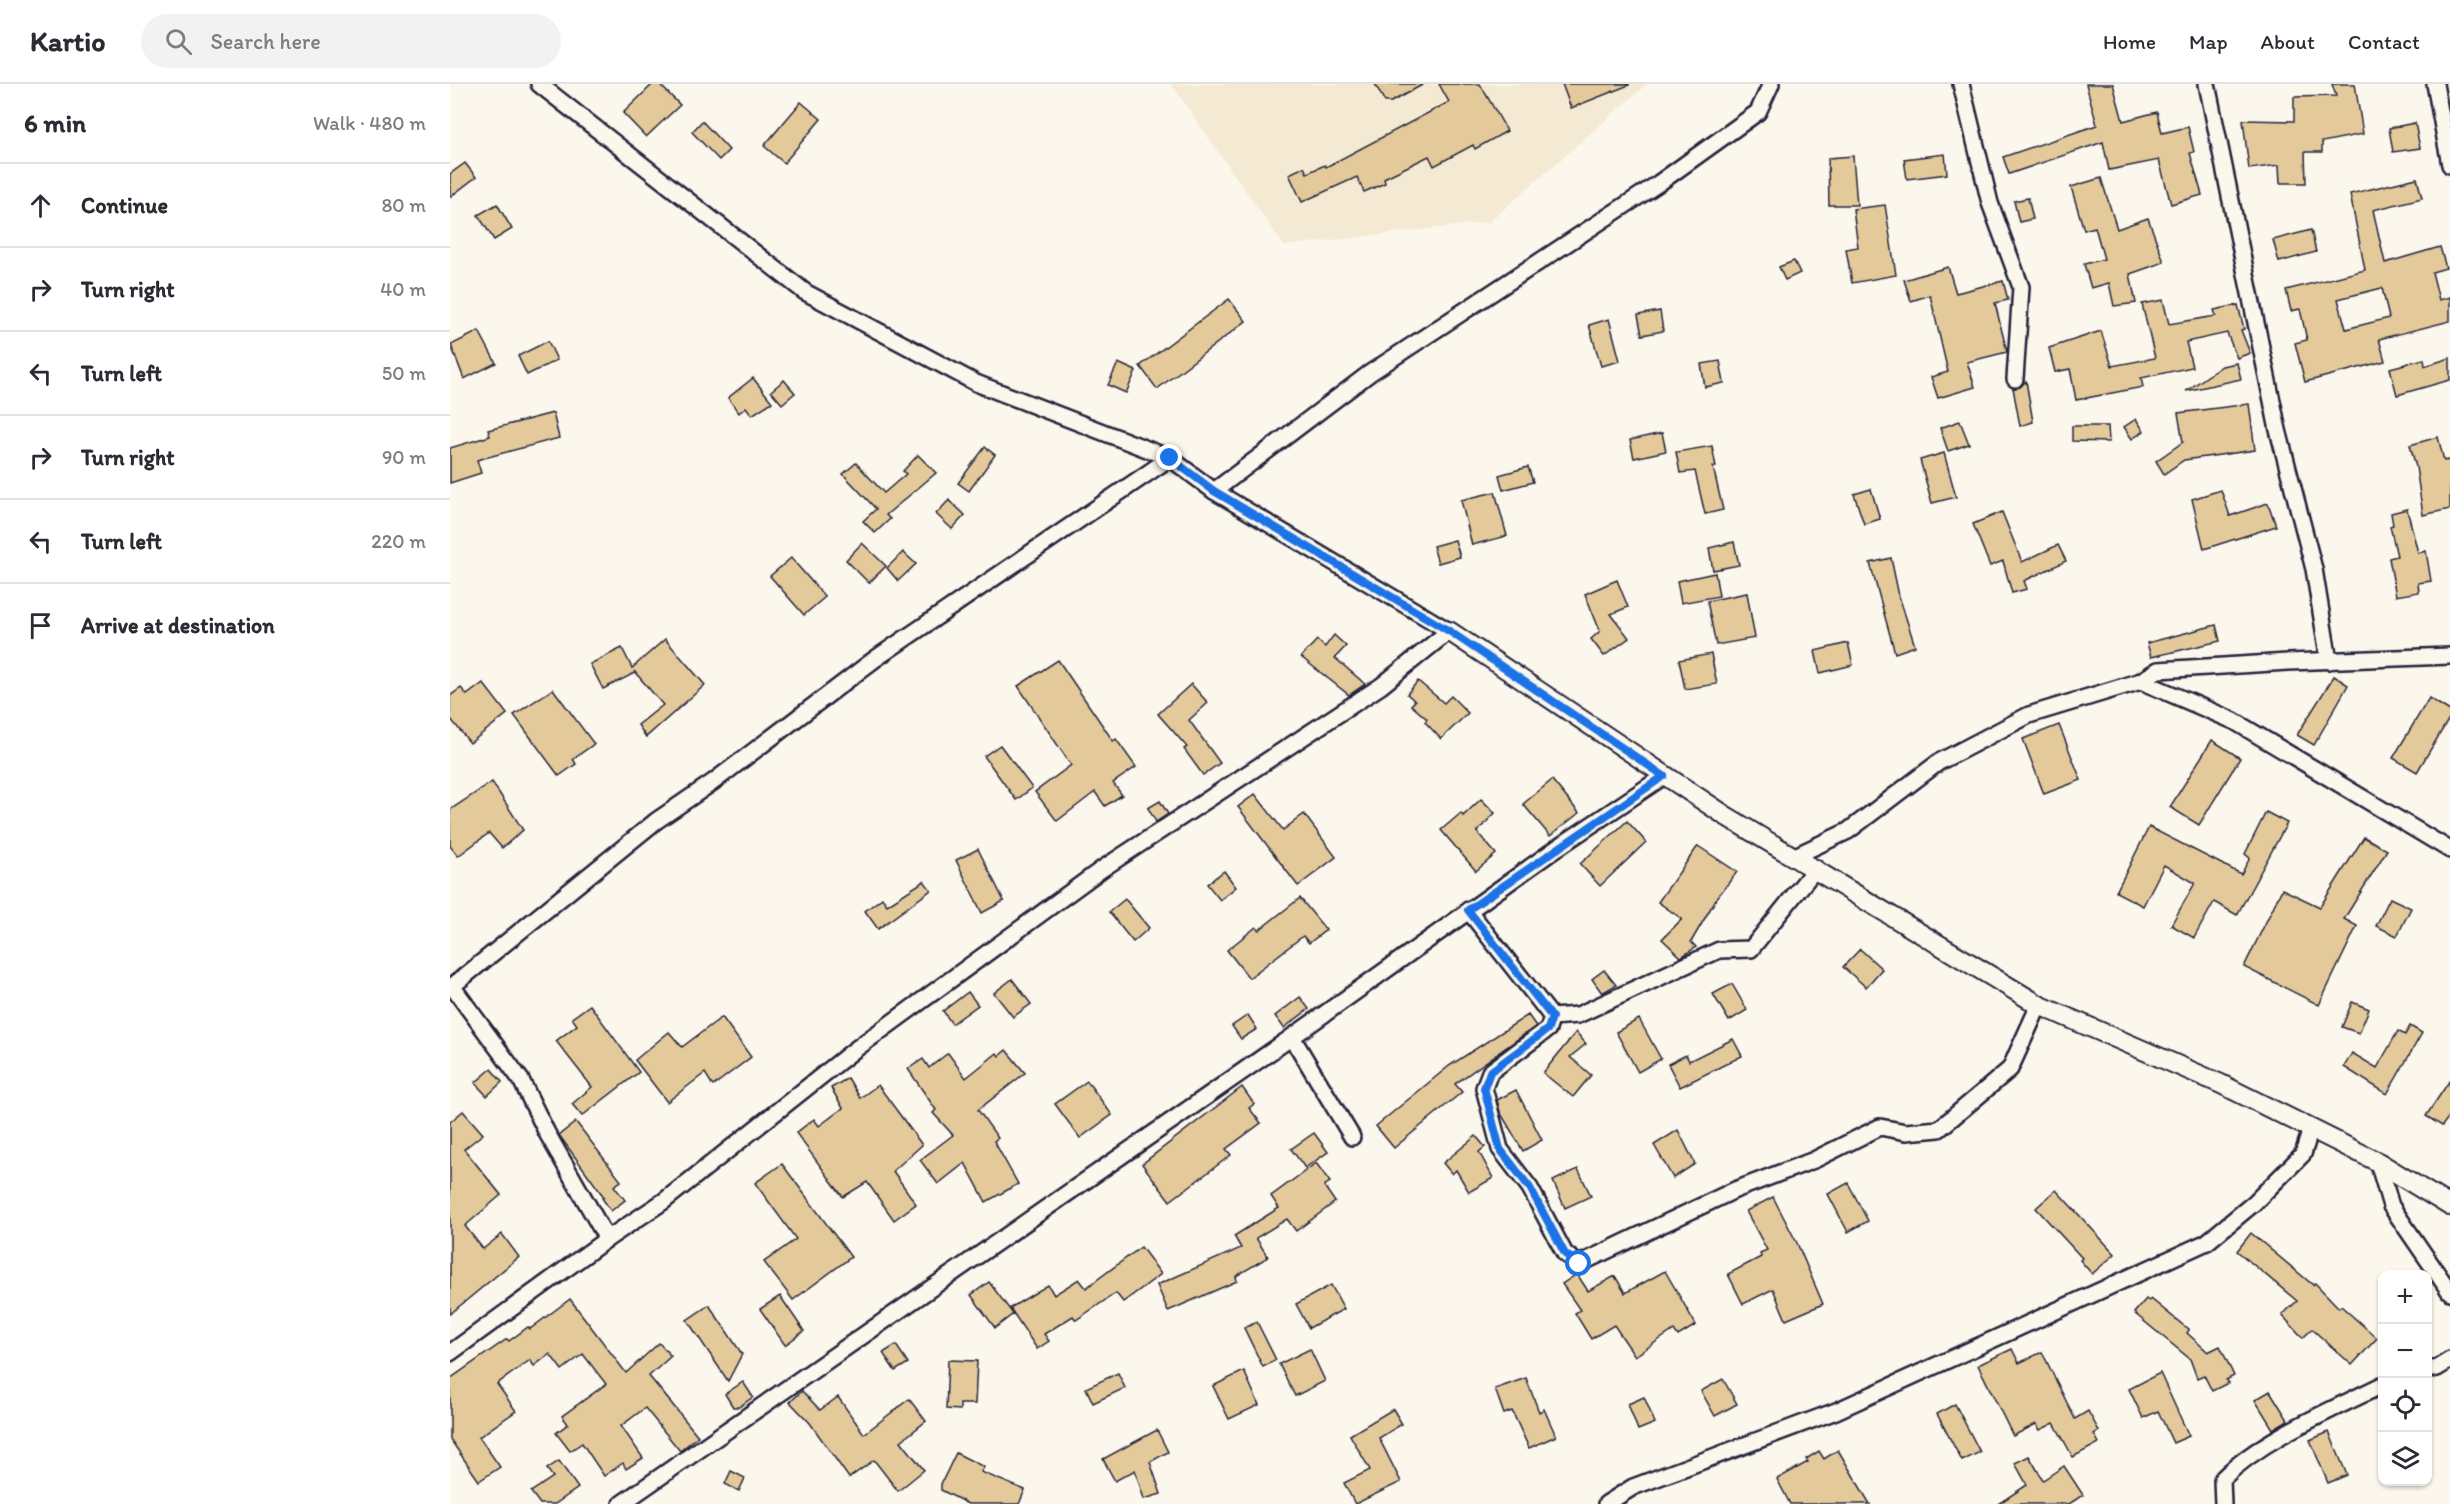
<!DOCTYPE html>
<html lang="en">
<head>
<meta charset="utf-8">
<style>
  :root { --surface:#fff; --page:#f2f2f3; --text:#2b2b33; --muted:#7c7c81; --line:#e1e1e2 }
  body { margin:0; font-family:Itim,sans-serif; background:var(--page); color:var(--text) }
  .controls { position:absolute; right:18px; bottom:18px; display:grid; overflow:hidden; border-radius:12px; box-shadow:0 2px 4px #0004 }
  .controls button { width:54px; height:54px; display:grid; place-items:center; padding:0; border:0; border-bottom:2px solid var(--line); background:var(--surface); color:var(--text); font:30px sans-serif }
  .stop { position:absolute; width:18px; height:18px; margin:-14px; border:4px solid #1a73e8; border-radius:50%; background:#fff }
  .stop.end { background:#1a73e8; border-color:#fff; box-shadow:0 2px 6px #0008 }
  .list { margin:0; padding:0; list-style:none }
  h2 { display:flex; justify-content:space-between; align-items:center; height:78px; margin:0; padding:0 24px; font-size:26px }
  h2 small { font-size:20px; font-weight:400; color:var(--muted) }
  .list li { display:grid; grid-template-columns:39px 1fr auto; gap:18px; align-items:center; box-sizing:border-box; height:84px; padding:0 24px; border-top:2px solid var(--line) }
  .list b { display:block; font-size:22px; white-space:nowrap }
  .list em { font-size:20px; font-style:normal; color:var(--muted) }
  .icon { flex:none; width:33px; height:33px; fill:none; stroke:currentColor; stroke-width:2; stroke-linecap:round; stroke-linejoin:round }
  .map { position:relative; flex:none; width:2000px; height:1420px; overflow:hidden }
  header { display:flex; align-items:center; gap:36px; box-sizing:border-box; height:84px; padding:0 30px; background:var(--surface); border-bottom:2px solid var(--line) }
  header strong { font-size:28px }
  nav { display:flex; gap:33px; margin-inline-start:auto; font-size:21px }
  .search { width:420px; height:54px; background:var(--page); display:flex; align-items:center; gap:15px; box-sizing:border-box; padding:0 21px; border-radius:33px; color:var(--muted); font-size:22px }
  main { display:flex }
  aside { flex:1; background:var(--surface) }
  .map>svg:first-child { display:block }
  .built { fill:#f4ead3 }
  .building { fill:#e4ca9a; stroke:#22223b; stroke-width:1.5; fill-rule:evenodd }
  .lines { fill:none; stroke-linecap:round; stroke-linejoin:round }
  .minor-casing { stroke:#22223b; stroke-width:20 }
  .tertiary-casing { stroke:#22223b; stroke-width:22 }
  .minor { stroke:#fbf7ec; stroke-width:15 }
  .tertiary { stroke:#fbf7ec; stroke-width:18 }
  .route { stroke:#1a73e8; stroke-width:8 }
</style>
</head>
<body>
<header>
<strong>Kartio</strong>
<div class="search"><svg class="icon" aria-label="search" viewBox="0 0 24 24"><circle cx="10" cy="10" r="6"/><path d="M15 15l6 6"/></svg>Search here</div>
<nav><a>Home</a><a>Map</a><a>About</a><a>Contact</a></nav>
</header>
<main>
<aside>
<h2>6 min<small>Walk · 480 m</small></h2>
<ul class="list">
<li><svg class="icon" aria-label="ahead" viewBox="0 0 24 24"><path d="M12 20V5M6 11l6-6 6 6"/></svg><div><b>Continue</b></div><em>80 m</em></li>
<li><svg class="icon" aria-label="right" viewBox="0 0 24 24"><path d="M7 20v-9h11M14 6l5 5-5 5"/></svg><div><b>Turn right</b></div><em>40 m</em></li>
<li><svg class="icon" aria-label="left" viewBox="0 0 24 24"><path d="M17 20v-9H6M10 6l-5 5 5 5"/></svg><div><b>Turn left</b></div><em>50 m</em></li>
<li><svg class="icon" aria-label="right" viewBox="0 0 24 24"><path d="M7 20v-9h11M14 6l5 5-5 5"/></svg><div><b>Turn right</b></div><em>90 m</em></li>
<li><svg class="icon" aria-label="left" viewBox="0 0 24 24"><path d="M17 20v-9H6M10 6l-5 5 5 5"/></svg><div><b>Turn left</b></div><em>220 m</em></li>
<li><svg class="icon" aria-label="arrive" viewBox="0 0 24 24"><path d="M6 21V4h12l-3 4 3 4H6"/></svg><div><b>Arrive at destination</b></div></li>
</ul>
</aside>
<div class="map">
<svg width="2000" height="1420" viewBox="0 0 2000 1420">
  <rect width="100%" height="100%" fill="#fbf7ec"/>
  <filter id="ink" filterUnits="userSpaceOnUse"><feTurbulence type="fractalNoise" baseFrequency=".0167" numOctaves="2"/><feDisplacementMap in="SourceGraphic" scale="12" xChannelSelector="R" yChannelSelector="G"/><feConvolveMatrix kernelMatrix="1 2 1 2 8 2 1 2 1" color-interpolation-filters="sRGB"/></filter>
  <g filter="url(#ink)">
    <path class="built" d="M721,0H1197L1039,138L834,162Z"/>
    <g class="building">
      <path d="M203,0H209L230,21L196,53L173,29Z"/>
      <path d="M925,0H974L941,18H935Z"/>
      <path d="M989,0H1030L1057,47L1025,65L1023,61L984,82L979,72L934,94L935,99L914,108L907,93L852,118L839,90L854,83L857,89L875,81L876,83L999,18Z"/>
      <path d="M1112,0H1179V1L1121,24Z"/>
      <path d="M1636,0H1663L1673,37L1707,28L1712,49L1738,43L1744,68L1740,69L1752,111L1721,120L1709,76L1659,86L1653,58L1559,90L1553,73L1647,41Z"/>
      <path d="M1882,0H1905L1913,50L1872,58V68H1855L1856,99H1830L1829,81L1799,85L1793,36L1844,37V13L1886,12Z"/>
      <path d="M351,18L371,35L334,79L314,62Z"/>
      <path d="M252,37L279,66L269,76L242,48Z"/>
      <path d="M1965,39L1970,64L1943,68L1939,44Z"/>
      <path d="M1495,70L1497,90L1457,95L1454,75Z"/>
      <path d="M1403,72L1407,121H1379L1378,74Z"/>
      <path d="M15,79L26,93L0,113V90Z"/>
      <path d="M1651,94L1667,145L1698,134L1714,178L1680,190L1686,219L1664,222L1659,199L1641,204L1634,180L1654,175L1645,143L1634,146L1621,103Z"/>
      <path d="M1967,94L1972,114L1923,126L1935,179L1990,163L1996,184L1982,188L1989,216L2000,213V237L1929,255L1935,277L1855,298L1845,259L1857,256L1850,225L1841,227L1836,206L1915,186L1900,110ZM1932,204L1939,234L1896,245L1888,215Z"/>
      <path d="M1578,114L1583,135L1569,138L1564,117Z"/>
      <path d="M47,120L62,145L44,156L28,131Z"/>
      <path d="M1435,121L1446,191L1402,199L1396,165L1408,163L1403,125Z"/>
      <path d="M1861,146L1866,168L1829,178L1823,156Z"/>
      <path d="M1344,177L1350,189L1335,196L1329,183Z"/>
      <path d="M1498,183L1506,209L1553,197L1558,216L1545,219L1557,268L1517,278L1525,303L1488,314L1481,293L1498,288L1480,211L1461,217L1454,196Z"/>
      <path d="M779,215L796,237L707,305L690,282Z"/>
      <path d="M1713,216L1719,240L1766,232L1764,226L1788,221L1794,245L1791,246L1800,269L1787,274L1777,249L1736,258L1742,283L1691,294L1693,303L1626,316L1620,285L1605,288L1599,264L1651,247L1662,282L1705,274L1692,220Z"/>
      <path d="M1210,227L1213,247L1192,251L1188,231Z"/>
      <path d="M1159,235L1170,277L1151,282L1139,241Z"/>
      <path d="M29,247L46,279L14,295L1,261Z"/>
      <path d="M98,257L107,276L77,291L68,272Z"/>
      <path d="M2000,274V296L1947,311L1940,284L1974,275L1975,282Z"/>
      <path d="M1270,277L1274,299L1255,303L1251,280Z"/>
      <path d="M668,279L686,287L676,309L658,301Z"/>
      <path d="M1787,279L1791,295L1736,307L1772,282Z"/>
      <path d="M303,294L322,318L302,331L296,323L289,329L278,314Z"/>
      <path d="M334,296L345,309L332,320L321,307Z"/>
      <path d="M1576,297L1583,338L1570,342L1563,304L1570,303Z"/>
      <path d="M1799,320L1805,366L1734,376L1714,390L1706,377L1733,358L1728,329Z"/>
      <path d="M103,329L109,354L27,376L31,389L0,399V364L40,352L38,346Z"/>
      <path d="M1686,335L1694,347L1682,355L1674,343Z"/>
      <path d="M1510,337L1519,360L1498,367L1490,344Z"/>
      <path d="M1622,342H1658L1659,358L1622,357Z"/>
      <path d="M1212,349L1216,367L1184,374L1180,356Z"/>
      <path d="M1988,353L1994,377L2000,376V425L1973,431L1966,383L1960,361Z"/>
      <path d="M1262,362L1266,383H1263L1273,426L1255,430L1245,387L1230,389L1226,368Z"/>
      <path d="M535,363L545,371L519,407L508,399Z"/>
      <path d="M1494,369L1506,413L1482,419L1470,376Z"/>
      <path d="M468,371L486,389L436,431L440,435L425,449L413,437L426,425L393,390L406,379L434,409L456,390L453,387Z"/>
      <path d="M1078,383L1083,398L1053,406L1049,391Z"/>
      <path d="M1421,405L1430,435L1414,440L1404,410Z"/>
      <path d="M1771,406L1780,432L1818,419L1826,442L1754,465L1742,415Z"/>
      <path d="M1045,408L1057,452L1022,461L1011,416Z"/>
      <path d="M499,416L515,431L502,445L486,430Z"/>
      <path d="M1957,425L1968,469L1976,467L1981,497L1968,499L1969,508L1946,512L1939,474L1947,472L1940,442L1943,441L1941,429Z"/>
      <path d="M1552,428L1572,478L1608,461L1616,477L1574,497L1577,505L1562,509L1553,477L1540,482L1523,440Z"/>
      <path d="M1005,456L1010,473L988,479L983,462Z"/>
      <path d="M1284,458L1289,481L1263,486L1259,464Z"/>
      <path d="M412,459L436,482L419,499L396,476Z"/>
      <path d="M453,468L466,480L448,497L437,484Z"/>
      <path d="M341,474L375,513L354,531L320,492Z"/>
      <path d="M1441,474L1449,512L1465,562L1445,569L1420,479Z"/>
      <path d="M1265,489L1269,512L1231,519L1227,497Z"/>
      <path d="M1167,496L1178,523L1161,530L1179,554L1154,572L1141,555L1150,547L1135,510Z"/>
      <path d="M1297,509L1305,554L1266,561L1257,517Z"/>
      <path d="M1766,541L1770,557L1701,573L1697,559Z"/>
      <path d="M884,551L896,562L885,574L915,600L899,611L851,573L867,556L875,563Z"/>
      <path d="M215,555L255,601L196,653L188,641L213,621L184,587L185,589L153,605L140,580L172,564L182,584Z"/>
      <path d="M1398,559L1403,581L1370,589L1365,567Z"/>
      <path d="M1261,570L1267,600L1235,605L1229,576Z"/>
      <path d="M608,576L663,657L666,655L686,683L663,699L672,711L655,722L645,708L607,737L585,708L621,681L568,602Z"/>
      <path d="M1884,592L1898,601L1864,661L1847,651Z"/>
      <path d="M968,597L994,619L1001,612L1018,629L991,655L975,638L977,635L961,621L965,617L957,610Z"/>
      <path d="M33,599L57,630L20,659L0,634V612L11,604L17,611Z"/>
      <path d="M741,600L758,619L739,636L770,679L753,691L734,665L737,663L708,630Z"/>
      <path d="M103,605L144,660L123,675L126,680L109,692L64,631Z"/>
      <path d="M1979,614L2000,627V633L1967,688L1943,674Z"/>
      <path d="M1609,641L1631,696L1594,710L1573,655Z"/>
      <path d="M1762,656L1790,674L1749,741L1720,723Z"/>
      <path d="M550,661L582,704L566,716L534,672Z"/>
      <path d="M1102,696L1129,729L1100,752L1073,720Z"/>
      <path d="M42,698L73,746L52,764L39,749L8,772L0,762V726Z"/>
      <path d="M805,710L833,746L854,730L886,773L848,802L788,723Z"/>
      <path d="M1031,715L1045,729L1027,748L1046,770L1026,787L991,746L1011,729L1013,732Z"/>
      <path d="M710,717L718,730L706,738L698,724Z"/>
      <path d="M1816,728L1837,739L1787,831L1764,818L1744,854L1721,841L1745,799L1714,781L1693,822L1666,808L1699,743L1791,790L1800,774L1795,770Z"/>
      <path d="M1177,737L1196,758L1150,802L1130,780Z"/>
      <path d="M1914,753L1937,766L1894,835L1907,842L1869,921L1794,883L1832,805L1870,823Z"/>
      <path d="M1248,762L1287,788L1266,815L1241,858L1246,863L1231,873L1212,855L1232,835L1208,818Z"/>
      <path d="M528,765L554,817L532,829L506,776Z"/>
      <path d="M774,787L786,803L770,816L757,800Z"/>
      <path d="M474,797L481,806L428,845L415,827L432,814L437,821Z"/>
      <path d="M850,814L876,846L859,859L853,852L799,894L777,866L806,843L809,846Z"/>
      <path d="M1940,814L1961,824L1947,852L1926,842Z"/>
      <path d="M675,815L699,844L683,858L659,828Z"/>
      <path d="M1410,865L1432,885L1416,903L1393,883Z"/>
      <path d="M1154,886L1166,901L1152,909L1142,895Z"/>
      <path d="M562,895L581,920L563,933L544,909Z"/>
      <path d="M1282,900L1297,926L1279,937L1263,910Z"/>
      <path d="M518,908L528,921L502,940L493,927Z"/>
      <path d="M850,913L859,925L834,944L825,932Z"/>
      <path d="M1902,918L1919,925L1909,949L1892,943Z"/>
      <path d="M140,921L189,988L132,1032L122,1020L142,1003L106,957L127,941L122,934Z"/>
      <path d="M798,931L807,945L791,955L782,942Z"/>
      <path d="M1078,931L1086,942L1005,1000L1012,1008L944,1064L926,1042L999,982Z"/>
      <path d="M272,933L301,973L263,1002L255,989L217,1018L185,976L219,948L232,963Z"/>
      <path d="M1189,935L1211,975L1188,988L1166,948Z"/>
      <path d="M1960,942L1972,949L1937,1010L1894,983L1902,969L1927,984L1948,947L1955,951Z"/>
      <path d="M1126,948L1136,960L1120,973L1141,991L1123,1013L1093,989Z"/>
      <path d="M1283,955L1292,972L1230,1003L1218,980L1236,971L1239,977Z"/>
      <path d="M556,966L575,989L528,1026L548,1054L544,1057L568,1100L536,1118L515,1079L488,1100L470,1076L503,1051L483,1029L486,1026L458,985L473,975L479,984L498,969L516,994L547,969L549,972Z"/>
      <path d="M41,985L52,998L37,1012L25,999Z"/>
      <path d="M398,994L410,1014L428,1001L472,1061L443,1087L466,1120L444,1136L417,1098L393,1113L346,1049L364,1035L369,1042L393,1024L381,1004Z"/>
      <path d="M2000,996V1031L1992,1042L1976,1032Z"/>
      <path d="M637,997L662,1031L630,1054L605,1020Z"/>
      <path d="M792,1003L804,1020L799,1024L811,1039L776,1065L781,1071L720,1117L692,1080Z"/>
      <path d="M1066,1006L1092,1056L1073,1067L1050,1028L1047,1016Z"/>
      <path d="M13,1027L33,1050L14,1065L51,1111L15,1142L33,1165L52,1150L69,1173L0,1230V1038Z"/>
      <path d="M126,1038L171,1097L164,1102L175,1116L161,1127L152,1114L154,1113L109,1051Z"/>
      <path d="M1228,1046L1245,1080L1223,1094L1204,1061Z"/>
      <path d="M864,1049L878,1068L855,1084L841,1065Z"/>
      <path d="M1026,1052L1035,1063L1029,1068L1043,1094L1019,1108L1006,1086L1002,1090L993,1079Z"/>
      <path d="M866,1079L880,1098L874,1102L885,1118L846,1147L837,1135L806,1154L818,1173L786,1192L787,1197L718,1227L707,1201L791,1164L784,1152L829,1124L821,1112Z"/>
      <path d="M332,1080L401,1173L343,1216L314,1178L346,1155L305,1099Z"/>
      <path d="M1128,1085L1141,1112L1115,1124L1103,1097Z"/>
      <path d="M1398,1099L1418,1137L1398,1148L1378,1110Z"/>
      <path d="M1606,1106L1665,1170L1642,1190L1630,1176L1632,1174L1586,1124Z"/>
      <path d="M1323,1113L1347,1159L1373,1220L1336,1236L1323,1205L1293,1220L1278,1190L1311,1173L1310,1169L1317,1166L1296,1127Z"/>
      <path d="M1801,1149L1863,1201L1865,1199L1889,1224L1891,1222L1927,1254L1902,1281L1862,1245L1853,1254L1832,1231L1847,1217L1787,1167Z"/>
      <path d="M691,1163L711,1190L673,1218L666,1209L626,1236L623,1232L594,1250L599,1257L587,1265L560,1224L598,1201L604,1211L629,1195L636,1204Z"/>
      <path d="M1215,1187L1246,1241L1228,1252L1224,1246L1185,1272L1164,1241L1141,1255L1125,1229L1130,1226L1112,1200L1127,1190L1138,1207L1165,1192L1175,1209Z"/>
      <path d="M539,1198L563,1230L545,1244L521,1211Z"/>
      <path d="M881,1201L894,1225L859,1244L846,1220Z"/>
      <path d="M330,1212L354,1247L335,1261L310,1225Z"/>
      <path d="M120,1215L176,1289L209,1259L221,1272L199,1292L248,1352L230,1367L195,1324L171,1342L193,1374L176,1385L173,1379L154,1392L132,1359L120,1367L106,1349L118,1340L112,1332L156,1300L133,1270L112,1286L100,1270L84,1282L80,1276L47,1300L66,1327L29,1353L50,1383L29,1397L0,1355V1295L57,1255L59,1257L78,1243L80,1245Z"/>
      <path d="M1696,1215L1699,1217L1701,1215L1739,1246L1737,1249L1758,1268L1770,1262L1784,1292L1776,1296L1778,1299L1762,1307L1754,1291L1747,1294L1740,1275L1684,1229Z"/>
      <path d="M259,1221L292,1270L278,1297L237,1236Z"/>
      <path d="M807,1238L826,1276L813,1283L794,1244Z"/>
      <path d="M446,1261L458,1279L445,1287L433,1269Z"/>
      <path d="M860,1265L875,1297L845,1312L829,1280Z"/>
      <path d="M1562,1265L1569,1279L1592,1268L1625,1335L1638,1327L1649,1347L1644,1350L1649,1359L1623,1373L1604,1339L1590,1346L1586,1340L1563,1352L1528,1281Z"/>
      <path d="M498,1276L527,1277L525,1320H510V1326L496,1325Z"/>
      <path d="M794,1287L809,1321L779,1335L763,1302Z"/>
      <path d="M668,1289L675,1304L643,1319L636,1304Z"/>
      <path d="M1710,1289L1739,1352L1723,1359L1708,1327L1693,1334L1679,1305Z"/>
      <path d="M1076,1294L1089,1328L1094,1325L1106,1352L1079,1364L1062,1327L1054,1330L1045,1305Z"/>
      <path d="M1273,1295L1287,1320L1265,1332L1251,1307Z"/>
      <path d="M293,1298L303,1313L289,1323H283L275,1310Z"/>
      <path d="M352,1307L370,1326L388,1313L414,1350L459,1315L476,1337L451,1357L474,1386L448,1407L424,1376L399,1394L360,1339L340,1318Z"/>
      <path d="M1820,1307L1838,1336L1823,1345L1805,1316Z"/>
      <path d="M1194,1313L1205,1339L1188,1346L1178,1320Z"/>
      <path d="M1505,1320L1530,1368L1512,1377L1487,1330Z"/>
      <path d="M943,1325L952,1340L929,1354L951,1398L905,1420L894,1399L920,1386L900,1351Z"/>
      <path d="M707,1346L718,1368L700,1378L711,1410L694,1415L685,1386L665,1397L653,1375Z"/>
      <path d="M1879,1348L1897,1391L1878,1399L1860,1356Z"/>
      <path d="M1388,1366L1420,1420H1340L1327,1395L1358,1378L1356,1375L1369,1367L1374,1375Z"/>
      <path d="M506,1369L534,1383L531,1388L575,1406L569,1420H518L491,1406V1400Z"/>
      <path d="M1579,1372L1593,1396L1614,1382L1633,1411L1619,1420H1548L1577,1401L1565,1379Z"/>
      <path d="M109,1377L128,1404L105,1420H90L81,1408L103,1393L97,1385Z"/>
      <path d="M281,1387L295,1394L289,1407L275,1400Z"/>
    </g>
    <g class="lines">
      <defs>
        <g id="minor">
          <path d="M1511,0L1540,119L1571,203L1565,295"/>
          <path d="M1757,0L1828,346L1864,485L1879,577"/>
          <path d="M1985,0L2000,81"/>
          <path d="M764,407L920,289L1209,99L1308,28L1321,0"/>
          <path d="M1691,597L1784,637L2000,766"/>
          <path d="M1345,772L1398,747L1489,678L1579,631L1691,597L1708,586L1838,578L2000,572"/>
          <path d="M1018,826L1102,933L1098,945L1040,988L1034,1004L1050,1065L1080,1104L1115,1170L1129,1180L1285,1106L1364,1076L1430,1043L1456,1048L1489,1045L1560,985L1589,921"/>
          <path d="M2,902L71,996L97,1049L157,1155"/>
          <path d="M0,904L206,737L263,698L425,575L720,374"/>
          <path d="M1102,933L1128,931L1269,866L1301,865L1366,784"/>
          <path d="M842,953L902,1053"/>
          <path d="M1928,1078L1941,1122L2000,1208"/>
          <path d="M0,1269L157,1155L214,1117L403,967L652,785L931,602L999,547L764,407L720,374L526,299L355,208L89,0"/>
          <path d="M1978,1286L1987,1284L2000,1276"/>
          <path d="M171,1420L842,953L1107,764L1214,692"/>
          <path d="M1156,1420L1183,1403L1386,1327L1757,1158L1804,1119L1853,1070L1861,1045"/>
          <path d="M1773,1420L1772,1395C1813,1354 1880,1327 1932,1301"/>
        </g>
        <path id="tertiary" d="M999,547L1276,732L1589,921L1771,1000L1928,1078L2000,1122"/>
      </defs>
      <use href="#minor" class="minor-casing"/>
      <use href="#tertiary" class="tertiary-casing"/>
      <use href="#minor" class="minor"/>
      <use href="#tertiary" class="tertiary"/>
    </g>
  </g>
  <g class="lines" filter="url(#ink)">
    <path class="route" d="M720,374L764,407L999,547L1214,692L1018,826L1102,933L1098,945L1040,988L1034,1004L1050,1065L1080,1104L1115,1170L1129,1180"/>
  </g>
</svg>
<div class="controls">
<button>+</button>
<button>−</button>
<button><svg class="icon" aria-label="locate" viewBox="0 0 24 24"><circle cx="12" cy="12" r="6"/><path d="M12 2v4M12 18v4M2 12h4M18 12h4"/></svg></button>
<button><svg class="icon" aria-label="layers" viewBox="0 0 24 24"><path d="M12 4l9 5-9 5-9-5zM3 14l9 5 9-5"/></svg></button>
</div>
<div class="stop" style="left:1129px;top:1180px"></div>
<div class="stop end" style="left:720px;top:374px"></div>
</div>
</main>
</body>
</html>
